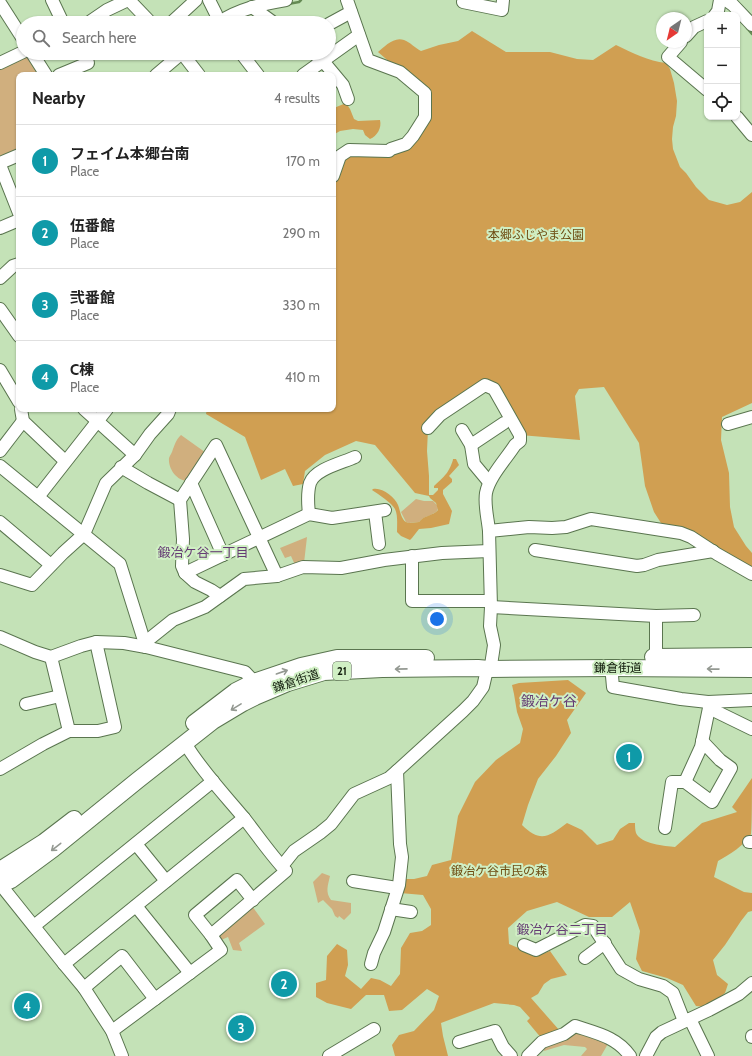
<!DOCTYPE html>
<html lang="en">
<head>
<meta charset="utf-8">
<style>
  :root { --surface:#fff; --page:#f2f2f2; --text:#222; --muted:#767676; --line:#e0e0e0; --accent:#db2777 }
  body { margin:0; font-family:Cabin,"Noto Sans JP",sans-serif; background:var(--page); color:var(--text) }
  .controls { position:absolute; right:12px; top:12px; display:grid; overflow:hidden; border-radius:8px; box-shadow:0 1px 3px #0004 }
  .controls button { width:36px; height:36px; display:grid; place-items:center; padding:0; border:0; border-bottom:1px solid var(--line); background:var(--surface); color:var(--text); font:20px sans-serif }
  .compass { position:absolute; left:656px; top:12px; width:36px; height:36px; border-radius:50%; background:var(--surface); box-shadow:0 1px 3px #0004; rotate:215deg }
  .you { position:absolute; left:437px; top:619px; width:14px; height:14px; margin:-10px; border:3px solid #fff; border-radius:50%; background:#1a73e8; box-shadow:0 0 0 6px #1a73e833 }
  .badge { display:grid; place-items:center; width:26px; height:26px; border-radius:50%; background:var(--accent); color:#fff; font-size:13px; font-weight:700 }
  .pin { position:absolute; translate:-50% -50%; border:2px solid #fff; box-shadow:0 1px 4px #0006 }
  .list { margin:0; padding:0; list-style:none }
  h2 { display:flex; justify-content:space-between; align-items:center; height:52px; margin:0; padding:0 16px; font-size:17px }
  h2 small { font-size:13px; font-weight:400; color:var(--muted) }
  .list li { display:grid; grid-template-columns:26px 1fr auto; gap:12px; align-items:center; box-sizing:border-box; height:72px; padding:0 16px; border-top:1px solid var(--line) }
  .list b { display:block; font-size:15px; white-space:nowrap }
  .list p { margin:0; font-size:13px; white-space:nowrap; color:var(--muted) }
  .list em { font-size:13px; font-style:normal; color:var(--muted) }
  .icon { flex:none; width:22px; height:22px; fill:none; stroke:currentColor; stroke-width:2; stroke-linecap:round; stroke-linejoin:round }
  .map { position:relative; flex:none; width:752px; height:1056px; overflow:hidden }
  .search { position:absolute; background:var(--surface); box-shadow:0 1px 3px #0004; left:16px; top:16px; width:320px; height:44px; display:flex; align-items:center; gap:10px; box-sizing:border-box; padding:0 14px; border-radius:22px; color:var(--muted); font-size:15px }
  .panel { position:absolute; background:var(--surface); box-shadow:0 1px 3px #0004; left:16px; top:72px; width:320px; height:340px; border-radius:8px }
  .map>svg:first-child { display:block }
  .green { fill:#d0af7e }
  .forest { fill:#d09f52 }
  .lines { fill:none; stroke-linecap:round; stroke-linejoin:round }
  .stream { stroke:#648a53; stroke-width:2.5 }
  .minor-casing { stroke:#5a754f; stroke-width:14 }
  .major-casing { stroke:#5a754f; stroke-width:18 }
  .minor { stroke:#fff; stroke-width:12 }
  .major { stroke:#fff; stroke-width:16 }
  .oneway { stroke:#949992 }
  .labels { text-anchor:middle; stroke-width:4; stroke-linejoin:round; paint-order:stroke }
  .shield { fill:#d0efc4; stroke:#4a5b43; stroke-width:1 }
  .shield-label { font-size:11px; font-weight:bold; fill:#111c0c }
  .park-label { font-size:12px; fill:#6e4c11; stroke:#d0efc4 }
  .street-label { font-size:12px; fill:#111c0c; stroke:#d0efc4 }
  .neighbourhood-label { font-size:13px; fill:#653c74; stroke:#d0efc4 }
  .quarter-label { font-size:14px; fill:#653c74; stroke:#d0efc4 }
</style>
</head>
<body>
<div class="map">
<svg width="752" height="1056" viewBox="0 0 752 1056">
  <rect width="100%" height="100%" fill="#c4e2b7"/>
  <g class="green">
    <path d="M32,53L46,75H19V148L0,157V62Z"/>
    <path d="M181,435L209,455L188,481C177,481 168,469 169,458C170,455 172,453 173,449C175,444 176,440 181,435Z"/>
    <path d="M416,499L424,501H433C448,514 424,514 419,522L409,523L406,522L401,512Z"/>
    <path d="M307,537L304,563L295,565L291,556L285,558L280,548Z"/>
    <path d="M322,873L330,876C328,885 325,892 331,900L351,903V913L344,920L339,916L338,918L335,916L332,909L323,900L318,903L313,882Z"/>
    <path d="M252,906L265,924L239,943L242,951L233,950L228,937L219,941L220,933Z"/>
    <path d="M575,1030L609,1042L601,1056H581L587,1049L585,1047L564,1045L544,1051L545,1045Z"/>
  </g>
  <g class="forest">
    <path d="M472,31L506,52H550L577,59L593,60L616,45C633,53 648,61 666,63L670,69L674,83L677,101L676,116L673,127L672,139L673,149L680,167L686,173L696,187L709,200L727,205L740,202L752,192V403L722,417L721,440L729,473L730,507L734,527L746,546L752,553V573L666,531L654,512L645,486L639,443L604,387L579,389L575,396L580,440L520,435L485,385L428,429L427,451L429,476V495H433L438,490V488H434V486C438,482 443,478 446,474C448,472 453,462 453,459H456L459,465L449,476L452,479V482L443,490V494L452,511L449,524L431,528L419,529L412,538L410,540L401,536L397,532C397,525 398,515 395,509C392,503 378,494 372,490L373,489C382,487 395,497 398,505C400,510 401,519 406,522C410,524 415,522 419,522C424,515 433,516 438,510L436,503L430,498L429,496L415,493L375,445L356,441L325,455L305,471L303,484L293,486L285,469L261,480L245,437L206,414L207,409H333V176L340,156L389,151L420,125L425,93L378,52C384,47 394,36 404,40C410,42 415,48 421,51L439,45L458,41Z"/>
    <path d="M346,103L350,109L354,119L358,121L380,120C382,128 377,136 370,139L365,135L363,130L353,129L340,131L333,135V107L334,108Z"/>
    <path d="M568,680L586,693L567,720L571,733L556,756L538,779L528,805L522,825C540,843 549,837 567,823L582,830L597,845L613,840L620,829L629,823H635C635,826 635,830 636,833C641,844 665,846 675,847L702,823L737,812L732,807L752,778C752,786 752,829 751,834C745,845 729,855 718,861L714,877L744,892L752,893V911L748,912L741,921L725,945L713,960L717,975L728,984L725,993L707,1007L696,1006L683,985L667,978L642,971L636,959L640,931L630,902L612,917H589L557,902L527,911L508,928L509,944L537,956L550,951L567,975L551,979L544,984L538,994L531,998L560,1031L542,1039L527,1021L530,1018L520,1007L514,1005L494,1003L441,1023L443,1036L448,1056H395L392,1045L399,1035L414,1031L434,1010L439,996L427,989L402,1010L389,1011L384,995H366L351,1009L327,1003L316,997V983L326,980L327,956L337,944L347,950L348,965L345,976L361,989L371,978L380,980L391,986L400,974L401,948L410,933L422,931L431,925V909L423,895L400,893L403,879H414L427,876L432,865L451,860L458,816L475,782L496,760L520,743L523,729L517,712L514,694L512,685L519,683Z"/>
  </g>
  <g class="lines">
    <g class="stream">
      <path d="M288,4L299,2L301,0"/>
      <path d="M747,28L752,34"/>
    </g>
    <defs>
      <g id="minor">
        <path d="M52,0L63,23"/>
        <path d="M129,0L151,23"/>
        <path d="M209,0L216,14L218,23"/>
        <path d="M726,0L733,5L752,25"/>
        <path d="M463,2L502,10L503,0"/>
        <path d="M0,3L23,39"/>
        <path d="M252,7L274,23"/>
        <path d="M715,15L718,11L720,0"/>
        <path d="M88,23L107,10L128,0"/>
        <path d="M171,23L196,0"/>
        <path d="M218,23C238,9 262,4 286,0"/>
        <path d="M329,24L351,12"/>
        <path d="M686,36L694,27L707,21"/>
        <path d="M681,42L668,57L707,90"/>
        <path d="M32,53L46,75"/>
        <path d="M182,53L199,75"/>
        <path d="M241,53L258,75"/>
        <path d="M313,53L323,61L343,85L348,99"/>
        <path d="M0,63L23,52"/>
        <path d="M59,75L88,63L85,53"/>
        <path d="M156,75L182,53"/>
        <path d="M303,75L359,35"/>
        <path d="M737,117L752,135"/>
        <path d="M0,163L19,155"/>
        <path d="M0,165L19,213"/>
        <path d="M333,176L340,156L349,150L389,151L391,149L406,144L413,136L425,117V93L400,72L368,60L347,0"/>
        <path d="M0,228L19,220"/>
        <path d="M0,278L13,266L19,264"/>
        <path d="M0,309L19,336"/>
        <path d="M0,370L19,402"/>
        <path d="M21,409L23,421L65,461"/>
        <path d="M84,409L135,455"/>
        <path d="M728,424L752,417"/>
        <path d="M428,428L440,415L485,385L494,389L520,435V441L515,445C506,459 489,477 486,493C484,505 488,519 489,531"/>
        <path d="M462,430L471,445L474,464L489,482"/>
        <path d="M471,445L504,423"/>
        <path d="M0,451L23,421"/>
        <path d="M0,466L120,564L146,647"/>
        <path d="M121,467L148,483L180,500"/>
        <path d="M191,483L223,555"/>
        <path d="M38,497L107,409"/>
        <path d="M375,512L379,544"/>
        <path d="M309,514C308,505 307,493 310,483C315,469 342,463 355,457"/>
        <path d="M0,522L51,565"/>
        <path d="M535,550L637,566L644,565L658,560L713,551"/>
        <path d="M412,556V601H490"/>
        <path d="M185,573L309,514L332,518L385,510"/>
        <path d="M0,575L32,585L63,553L84,534L106,483L135,455L150,434L168,414L170,409"/>
        <path d="M220,596L211,590L195,582L185,573L182,566L183,539L180,500L216,445L277,576"/>
        <path d="M491,607L656,616V657"/>
        <path d="M656,616L694,615"/>
        <path d="M0,637L35,652L51,657L81,646L96,642L124,643L146,647L245,672L259,687"/>
        <path d="M146,647L148,640L173,620L205,607L244,579L277,576L303,567L341,568L384,560L442,553L489,551"/>
        <path d="M51,657L69,731"/>
        <path d="M612,668V676L613,687L681,699L708,702L709,708L752,729"/>
        <path d="M708,702L752,700"/>
        <path d="M26,704L60,696"/>
        <path d="M0,769L43,744L69,731H98L115,727L96,642"/>
        <path d="M685,782L712,802L731,768L720,760L702,741"/>
        <path d="M665,828L672,782H685L701,747L709,708"/>
        <path d="M749,842H752"/>
        <path d="M136,844L166,881"/>
        <path d="M282,866L294,851L320,833L331,824L354,794L389,778L397,771L463,711L473,701L483,687L486,674L491,665L493,652L494,645L490,626L491,607L489,531L529,527L552,528L566,527L591,519L649,528L681,533L691,537L717,554L752,574"/>
        <path d="M353,881L397,888"/>
        <path d="M0,884L64,964L84,988L112,1031L122,1056"/>
        <path d="M136,906L190,973"/>
        <path d="M391,909L411,912"/>
        <path d="M34,926L213,781"/>
        <path d="M211,935L195,915L237,880L253,900"/>
        <path d="M524,945L536,950L585,925L593,926L621,969L639,979L663,986L673,993L684,1021"/>
        <path d="M585,958L605,943"/>
        <path d="M64,964L244,818"/>
        <path d="M371,964L374,953L384,932L399,885L402,857L400,844L397,771"/>
        <path d="M84,988L122,956L155,999"/>
        <path d="M690,1019L708,1056"/>
        <path d="M112,1031L221,950L211,935L286,871C271,855 258,836 244,818C224,794 201,770 185,743"/>
        <path d="M752,1036V1037"/>
        <path d="M459,1042L495,1031L503,1047L511,1056"/>
        <path d="M329,1056L374,1029"/>
        <path d="M528,1056L542,1042L564,1034L575,1026C596,1033 617,1037 630,1056"/>
        <path d="M646,1056L656,1037L662,1032L709,1010L739,994L752,983"/>
      </g>
      <g id="major">
        <path d="M653,657L752,656"/>
        <path d="M194,723L236,691L254,682L301,666L337,658H426"/>
        <path d="M0,870L44,842L74,819"/>
        <path d="M0,885L11,880L53,849L138,780L213,721L243,703L255,697L288,683L324,672L382,669L478,668L489,669L612,668L752,669"/>
      </g>
    </defs>
    <use href="#minor" class="minor-casing"/>
    <use href="#major" class="major-casing"/>
    <use href="#minor" class="minor"/>
    <use href="#major" class="major"/>
  </g>
  <defs><path id="oneway-shaft" d="M-6 0H5M1.5-3L5.5 0L1.5 3" fill="none" stroke-width="1.6" stroke-linecap="round" stroke-linejoin="round"/></defs>
  <g class="oneway">
    <use href="#oneway-shaft" transform="translate(401 669) rotate(179)"/>
    <use href="#oneway-shaft" transform="translate(713 669) rotate(-179)"/>
    <use href="#oneway-shaft" transform="translate(282 672) rotate(-19)"/>
    <use href="#oneway-shaft" transform="translate(236 707) rotate(148)"/>
    <use href="#oneway-shaft" transform="translate(56 847) rotate(142)"/>
  </g>
  <g class="labels">
    <rect class="shield" x="333" y="662" width="18" height="18" rx="3"/>
    <g class="shield-label">
      <text x="342" y="675">21</text>
    </g>
    <g class="park-label">
      <text x="536" y="239">本郷ふじやま公園</text>
      <text x="499" y="875">鍛冶ケ谷市民の森</text>
    </g>
    <g class="street-label">
      <text x="618" y="672">鎌倉街道</text>
      <text transform="translate(296 681) rotate(-19)" y="4">鎌倉街道</text>
    </g>
    <g class="neighbourhood-label">
      <text x="203" y="557">鍛冶ケ谷一丁目</text>
      <text x="562" y="934">鍛冶ケ谷二丁目</text>
    </g>
    <g class="quarter-label">
      <text x="549" y="706">鍛冶ケ谷</text>
    </g>
  </g>
</svg>
<div class="controls">
<button>+</button>
<button>−</button>
<button><svg class="icon" aria-label="locate" viewBox="0 0 24 24"><circle cx="12" cy="12" r="6"/><path d="M12 2v4M12 18v4M2 12h4M18 12h4"/></svg></button>
</div>
<svg class="compass" viewBox="-18 -18 36 36"><path d="M0-13l5 13h-10z" fill="#e53935"/><path d="M0 13l5-13h-10z" fill="#767676"/></svg>
<div class="you"></div>
<div class="pin badge" style="left:629px;top:757px;background:#0f9aa8">1</div>
<div class="pin badge" style="left:284px;top:984px;background:#0f9aa8">2</div>
<div class="pin badge" style="left:241px;top:1028px;background:#0f9aa8">3</div>
<div class="pin badge" style="left:27px;top:1006px;background:#0f9aa8">4</div>
<div class="search"><svg class="icon" aria-label="search" viewBox="0 0 24 24"><circle cx="10" cy="10" r="6"/><path d="M15 15l6 6"/></svg>Search here</div>
<section class="panel">
<h2>Nearby<small>4 results</small></h2>
<ul class="list">
<li><span class="badge" style="background:#0f9aa8">1</span><div><b>フェイム本郷台南</b><p>Place</p></div><em>170 m</em></li>
<li><span class="badge" style="background:#0f9aa8">2</span><div><b>伍番館</b><p>Place</p></div><em>290 m</em></li>
<li><span class="badge" style="background:#0f9aa8">3</span><div><b>弐番館</b><p>Place</p></div><em>330 m</em></li>
<li><span class="badge" style="background:#0f9aa8">4</span><div><b>C棟</b><p>Place</p></div><em>410 m</em></li>
</ul>
</section>
</div>
</body>
</html>
